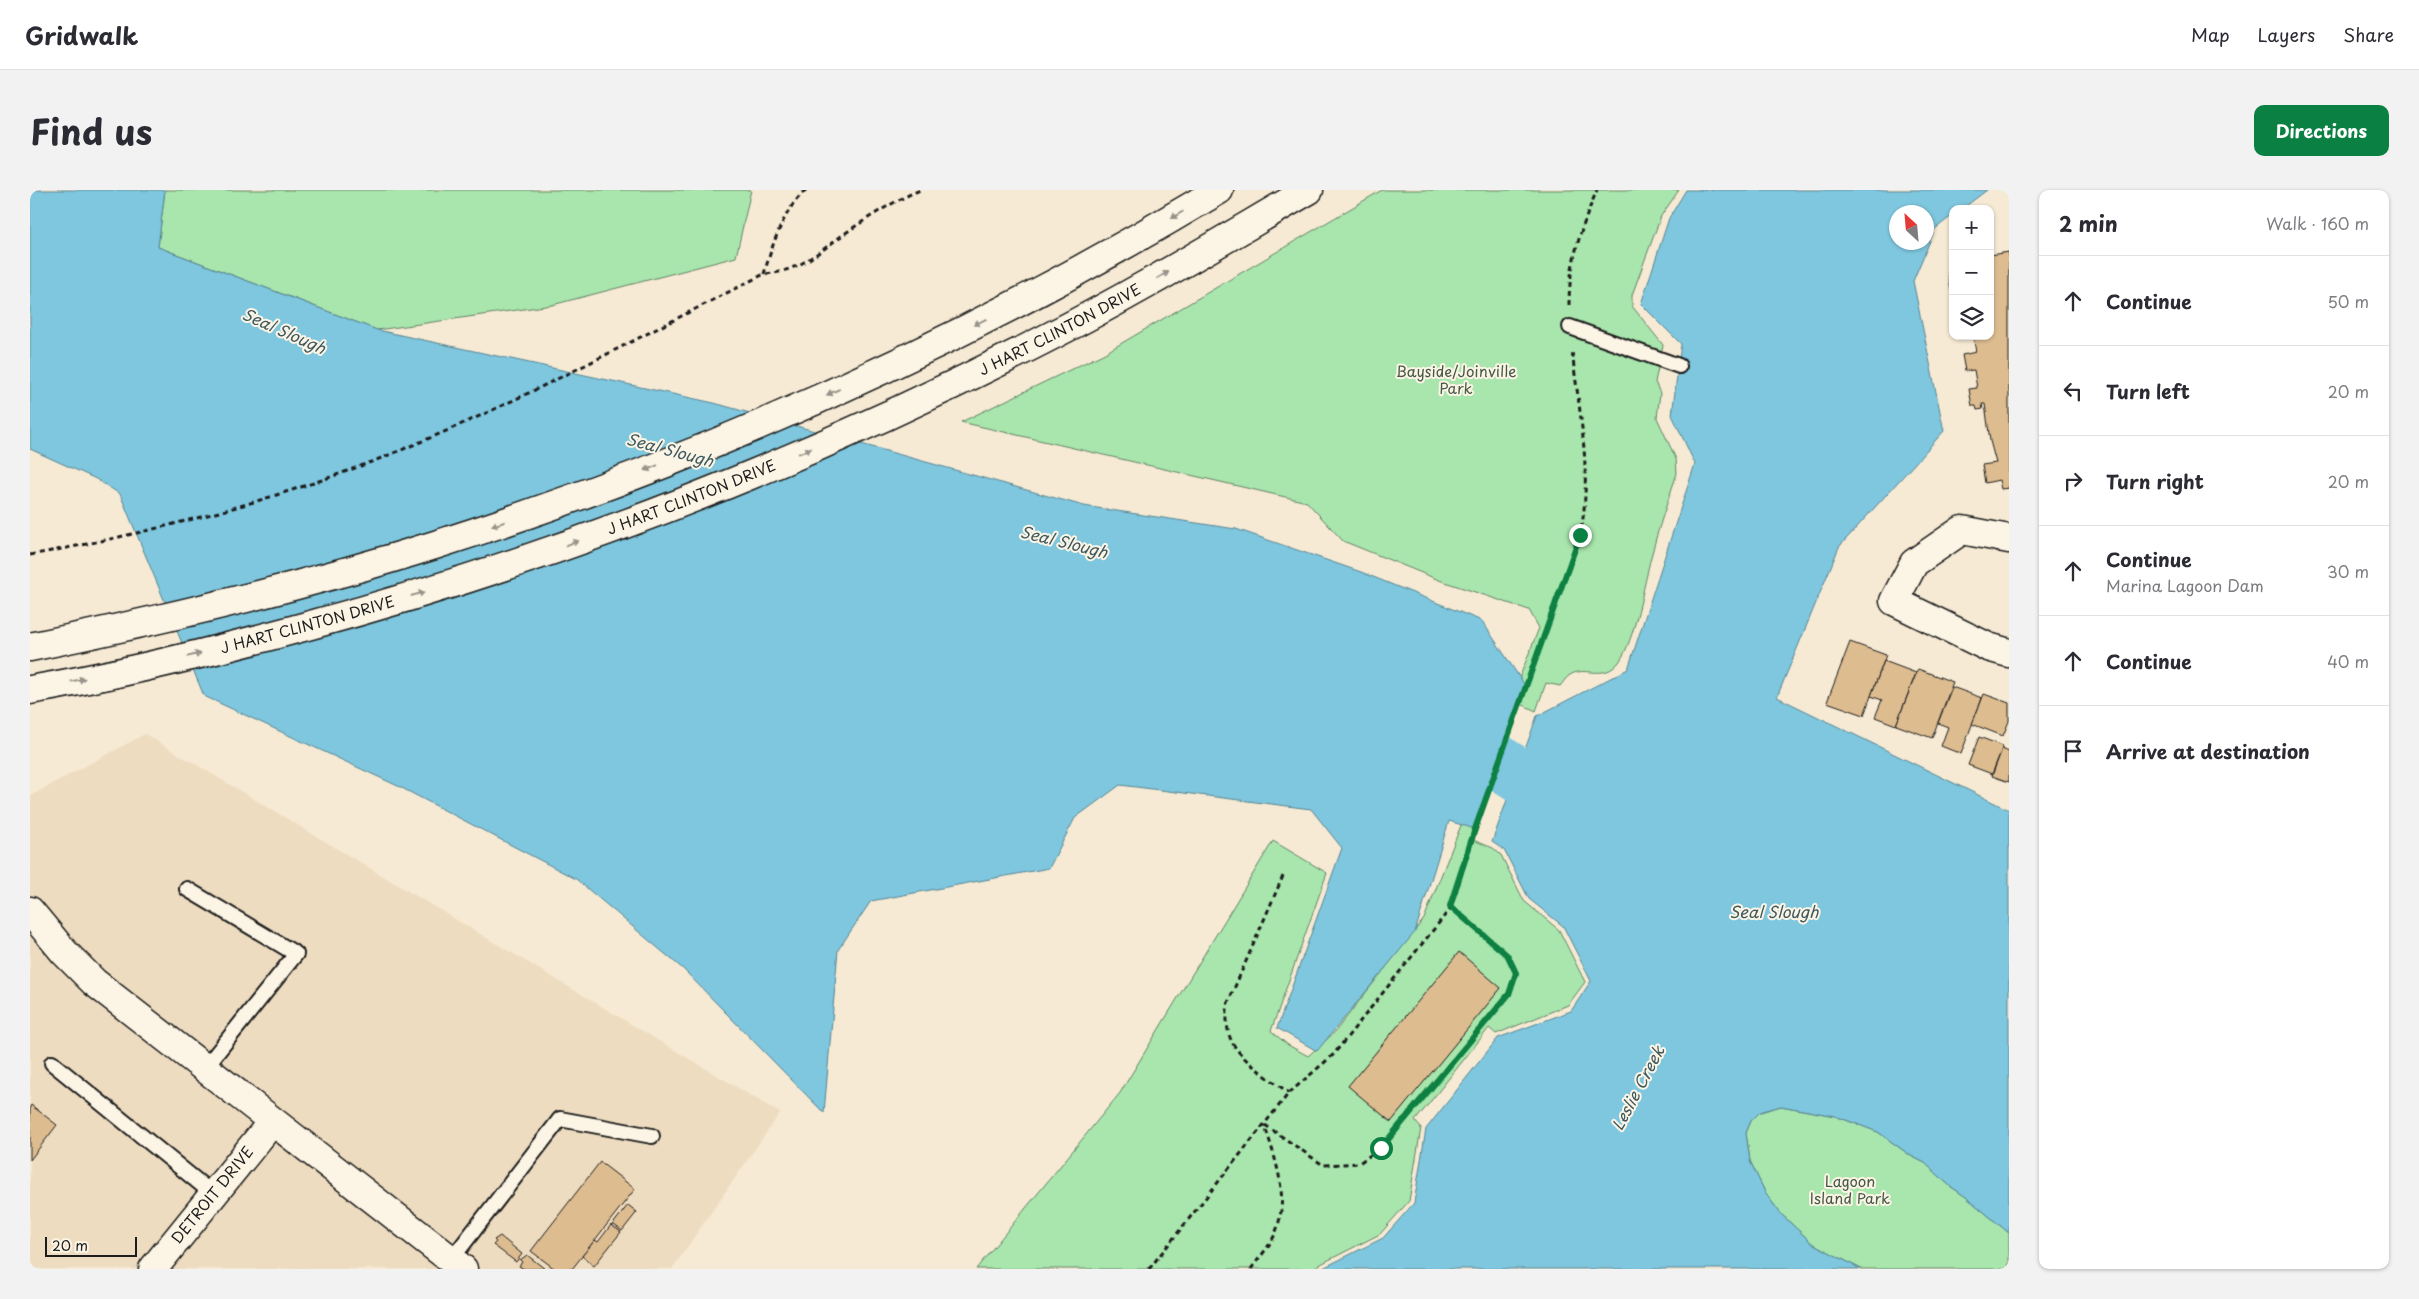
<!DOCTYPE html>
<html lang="en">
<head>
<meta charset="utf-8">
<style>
  :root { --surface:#fff; --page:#f2f2f3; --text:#2b2b33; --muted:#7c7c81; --line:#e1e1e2; --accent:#0b8043 }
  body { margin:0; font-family:"Playpen Sans",sans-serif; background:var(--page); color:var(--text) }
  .controls { position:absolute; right:15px; top:15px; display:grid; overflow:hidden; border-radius:10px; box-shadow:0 1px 4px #0004 }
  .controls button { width:45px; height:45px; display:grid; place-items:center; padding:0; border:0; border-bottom:1px solid var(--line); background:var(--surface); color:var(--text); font:25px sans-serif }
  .compass { position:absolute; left:1859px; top:15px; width:45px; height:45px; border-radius:50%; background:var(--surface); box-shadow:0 1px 4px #0004; rotate:334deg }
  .scale { position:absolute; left:15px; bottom:12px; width:92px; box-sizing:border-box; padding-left:5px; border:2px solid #1c1c1c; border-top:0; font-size:14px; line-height:18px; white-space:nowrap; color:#1c1c1c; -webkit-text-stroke:4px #fcf5e5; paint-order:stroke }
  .stop { position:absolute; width:15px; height:15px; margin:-11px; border:4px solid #0b8043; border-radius:50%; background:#fff }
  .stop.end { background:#0b8043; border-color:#fff; box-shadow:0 1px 5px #0008 }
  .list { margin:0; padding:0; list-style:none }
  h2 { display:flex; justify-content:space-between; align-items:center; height:65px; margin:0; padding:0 20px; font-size:21px }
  h2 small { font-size:16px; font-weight:400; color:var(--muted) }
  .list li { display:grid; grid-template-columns:32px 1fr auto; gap:15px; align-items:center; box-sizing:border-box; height:90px; padding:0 20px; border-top:1px solid var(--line) }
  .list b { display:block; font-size:19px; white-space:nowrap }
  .list p { margin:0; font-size:16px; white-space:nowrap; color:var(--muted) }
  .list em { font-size:16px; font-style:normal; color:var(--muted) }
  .icon { flex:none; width:28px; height:28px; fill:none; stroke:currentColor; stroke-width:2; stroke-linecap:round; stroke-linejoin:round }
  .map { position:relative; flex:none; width:1979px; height:1079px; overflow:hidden; border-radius:10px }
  header { display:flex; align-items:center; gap:30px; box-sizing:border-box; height:70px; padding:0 25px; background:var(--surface); border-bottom:1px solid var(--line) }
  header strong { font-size:24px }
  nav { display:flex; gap:28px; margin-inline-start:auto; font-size:18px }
  .intro { display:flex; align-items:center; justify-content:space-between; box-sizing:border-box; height:120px; padding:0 30px }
  h1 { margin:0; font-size:35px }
  .button { padding:12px 22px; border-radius:10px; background:var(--accent); color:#fff; font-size:18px; font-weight:700 }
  main { display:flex; gap:30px; padding:0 30px }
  aside { flex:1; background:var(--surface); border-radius:10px; box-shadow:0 1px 4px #0004 }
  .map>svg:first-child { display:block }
  .built { fill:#eedcc0 }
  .green { fill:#a8e6ad; stroke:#628164 }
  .water { fill:#7ec7df; stroke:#578391; fill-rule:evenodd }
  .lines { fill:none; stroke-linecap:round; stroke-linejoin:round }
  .river { stroke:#7ec7df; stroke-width:55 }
  .building { fill:#ddbc90; stroke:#1c1c1c }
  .lane-casing { stroke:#1c1c1c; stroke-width:18 }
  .street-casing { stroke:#1c1c1c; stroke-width:31 }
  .primary-casing { stroke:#1c1c1c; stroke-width:31 }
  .path { stroke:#1c1c1c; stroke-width:3; stroke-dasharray:5 4; stroke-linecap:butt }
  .lane { stroke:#fcf5e5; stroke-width:14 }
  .street { stroke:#fcf5e5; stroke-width:28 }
  .primary { stroke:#fcf5e5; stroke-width:28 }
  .oneway { fill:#97938b }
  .route { stroke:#0b8043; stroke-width:6 }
  .labels { text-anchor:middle; stroke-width:4; stroke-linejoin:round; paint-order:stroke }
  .street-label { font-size:15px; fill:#1c1c1c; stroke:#fcf5e5 }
  .park-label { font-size:15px; fill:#465948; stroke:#fcf5e5 }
  .water-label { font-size:16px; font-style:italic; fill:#3e5860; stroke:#fcf5e5 }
</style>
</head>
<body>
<header>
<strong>Gridwalk</strong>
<nav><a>Map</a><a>Layers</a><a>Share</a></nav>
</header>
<div class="intro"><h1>Find us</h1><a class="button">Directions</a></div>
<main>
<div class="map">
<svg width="1979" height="1079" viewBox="0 0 1979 1079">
  <rect width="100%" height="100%" fill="#f6ead4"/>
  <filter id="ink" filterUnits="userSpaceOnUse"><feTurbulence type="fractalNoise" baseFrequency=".02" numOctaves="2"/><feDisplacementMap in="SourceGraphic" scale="10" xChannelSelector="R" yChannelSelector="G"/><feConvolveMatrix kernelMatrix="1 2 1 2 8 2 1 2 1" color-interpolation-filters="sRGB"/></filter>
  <g filter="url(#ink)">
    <path class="built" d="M115,544L750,923L642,1079H0V606Z"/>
    <g class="green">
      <path d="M135,0H721L706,67L522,115L347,140L128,57Z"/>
      <path d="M1352,0H1649L1631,26L1602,105V116L1633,155L1625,192L1630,203L1627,228L1646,269L1647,283C1638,311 1628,338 1621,367C1614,394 1605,450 1589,472C1574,492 1555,475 1540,485C1536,487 1533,493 1530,496L1516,493L1506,521L1491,514L1443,650L1463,658L1471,665L1494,711L1529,740L1555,792L1538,815L1466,844L1459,838L1385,931L1391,938L1379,1011L1350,1044L1281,1079H946L1090,903L1243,651L1297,683L1241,841L1258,855L1278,866L1304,843L1394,729L1509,438L1499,420L1409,390L1313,351L1277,312L931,232L1075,163Z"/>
      <path d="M1751,916L1805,926L1848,942L1881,966L1895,973L1920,996L1936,1007L1979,1043V1079H1831L1782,1053L1751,1024L1736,1004L1720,971L1716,943L1721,931L1730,922Z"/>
    </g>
    <g class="water">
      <path d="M0,0H135L128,57L347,140L684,213L1054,316L1206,339L1331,382L1452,431L1496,497L1445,639L1419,631L1385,742L1287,861L1247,838L1312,658L1281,619L1090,595L1045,628L1019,678L841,711L808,760L794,923L653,779L546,689L370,597L174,506L90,304L66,289L0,259Z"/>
      <path d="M1656,0H1957L1932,19H1923V25L1905,39L1883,91L1914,241L1809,357L1747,507L1979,620V1043L1936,1007L1920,996L1895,973L1881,966L1848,942L1805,926L1751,916L1730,922L1721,931L1716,943L1720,971L1736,1004L1751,1024L1782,1053L1831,1079H1291L1353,1048L1384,1013L1396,939L1468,848L1541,821L1561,791L1533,736L1499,709L1474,660L1462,652L1507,526L1598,479L1665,274L1642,225L1651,154L1611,114L1639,28ZM1866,22H1896V52H1866Z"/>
    </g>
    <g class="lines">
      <path class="river" d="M1412,524L1469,573L1551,624"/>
    </g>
    <g class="building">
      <path d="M1979,62V298L1971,299L1969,290L1955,293L1952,275L1966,273L1960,251L1955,214H1952L1953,219L1947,220L1946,216H1942L1939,199L1947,198L1944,180L1935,181L1932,165L1946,162L1943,146H1960V65Z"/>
      <path d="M1923,81V100H1921L1918,82Z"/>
      <path d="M1820,452L1856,465L1834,525L1797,512Z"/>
      <path d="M1854,471L1886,483L1866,535L1845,527L1852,510L1841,506Z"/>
      <path d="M1888,479L1923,492L1902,548L1866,535Z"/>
      <path d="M1922,497L1952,508L1931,564L1911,556L1918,537L1908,533Z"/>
      <path d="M1954,504L1979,513V531L1973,546L1942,534Z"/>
      <path d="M1949,547L1973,556L1962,584L1938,575Z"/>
      <path d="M1972,559L1979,562V592L1962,586Z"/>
      <path d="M1429,762L1471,798L1361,932L1318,896Z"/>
      <path d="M1,915L27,935L0,970V917Z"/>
      <path d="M570,972L605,999L542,1079H525L501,1061Z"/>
      <path d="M598,1015L607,1022L592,1041L583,1034Z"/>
      <path d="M581,1035L591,1042L564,1076L552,1066L565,1050L568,1052Z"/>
      <path d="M470,1046L492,1064L486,1072L463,1055L466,1052L464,1050Z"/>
      <path d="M497,1065L515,1079H494L489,1076L492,1072L490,1070Z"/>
    </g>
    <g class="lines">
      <defs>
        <g id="lane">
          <path d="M1540,137L1649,176"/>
          <path d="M157,699L266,764L174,879"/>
          <path d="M22,873L183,1004"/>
          <path d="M421,1070L530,929L622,946"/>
        </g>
        <g id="street">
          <path d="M1979,349L1932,340L1884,373L1864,411L1958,457L1979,463"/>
          <path d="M0,721L34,762L64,792L433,1079"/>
          <path id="s1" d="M123,1079L242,932"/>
        </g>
        <g id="primary">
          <path d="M0,457C137,429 272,397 405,355C679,268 943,148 1189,0"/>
          <path id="s2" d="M0,500C93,484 186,461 277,436C531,367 779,270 1013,150C1104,104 1191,51 1279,0"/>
        </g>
      </defs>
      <use href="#lane" class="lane-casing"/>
      <use href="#street" class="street-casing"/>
      <use href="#primary" class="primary-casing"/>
      <g class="path">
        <path d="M734,84C742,56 753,20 776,0"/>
        <path d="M1539,115C1539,73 1551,38 1567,0"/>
        <path d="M0,365C99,347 196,323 292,290C445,237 589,157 734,84C771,82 790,60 820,40C842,25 866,10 890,0"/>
        <path d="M1253,686L1197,815C1197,827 1196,839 1201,850C1210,870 1242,890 1259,903"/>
        <path d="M1235,935L1293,975L1329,973L1351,958L1479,804L1486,783L1478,766L1420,716"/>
        <path d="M1119,1079L1259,903L1303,865L1420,719L1445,639L1550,345C1563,285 1549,221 1542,161"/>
        <path d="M1221,1079C1228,1069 1240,1056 1245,1044C1260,1007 1246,972 1235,936"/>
      </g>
      <use href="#lane" class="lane"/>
      <use href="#street" class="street"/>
      <use href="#primary" class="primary"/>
    </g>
    <defs><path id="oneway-solid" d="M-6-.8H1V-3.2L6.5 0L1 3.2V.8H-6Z" transform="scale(1.25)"/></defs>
    <g class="oneway">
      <use href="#oneway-solid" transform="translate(1147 25) rotate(150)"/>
      <use href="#oneway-solid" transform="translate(1133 85) rotate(-30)"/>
      <use href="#oneway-solid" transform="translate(950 132) rotate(154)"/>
      <use href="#oneway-solid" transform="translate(803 202) rotate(155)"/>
      <use href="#oneway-solid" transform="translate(775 261) rotate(-23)"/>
      <use href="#oneway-solid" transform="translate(621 278) rotate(158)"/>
      <use href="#oneway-solid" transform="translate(468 334) rotate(162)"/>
      <use href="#oneway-solid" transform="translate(542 353) rotate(-20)"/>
      <use href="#oneway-solid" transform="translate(388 404) rotate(-16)"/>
      <use href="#oneway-solid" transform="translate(164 465) rotate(-13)"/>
      <use href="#oneway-solid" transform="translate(48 490) rotate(-12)"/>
    </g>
  </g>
  <g class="lines" filter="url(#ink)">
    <path class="route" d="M1351,958L1479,804L1486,783L1478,766L1420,716L1445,639L1550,345"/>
  </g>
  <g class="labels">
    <g class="street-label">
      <text dy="5" stroke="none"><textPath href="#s2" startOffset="1095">J HART CLINTON DRIVE</textPath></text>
      <text dy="5" stroke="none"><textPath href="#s2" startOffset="690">J HART CLINTON DRIVE</textPath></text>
      <text dy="5" stroke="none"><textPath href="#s2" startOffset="285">J HART CLINTON DRIVE</textPath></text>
      <text dy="5" stroke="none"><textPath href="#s1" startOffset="95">DETROIT DRIVE</textPath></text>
    </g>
    <g class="park-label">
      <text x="1426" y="187">Bayside/Joinville<tspan x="1426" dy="17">Park</tspan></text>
      <text x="1820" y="997">Lagoon<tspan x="1820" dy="17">Island Park</tspan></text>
    </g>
    <g class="water-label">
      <text transform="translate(254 141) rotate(24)" y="6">Seal Slough</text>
      <text transform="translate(640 260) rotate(15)" y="6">Seal Slough</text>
      <text transform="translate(1034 352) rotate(14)" y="6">Seal Slough</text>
      <text x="1744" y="728">Seal Slough</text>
      <text transform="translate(1608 898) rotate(-62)" y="6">Leslie Creek</text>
    </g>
  </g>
</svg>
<div class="controls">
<button>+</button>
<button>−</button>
<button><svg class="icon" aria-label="layers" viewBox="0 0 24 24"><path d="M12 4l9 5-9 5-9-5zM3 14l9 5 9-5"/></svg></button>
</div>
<svg class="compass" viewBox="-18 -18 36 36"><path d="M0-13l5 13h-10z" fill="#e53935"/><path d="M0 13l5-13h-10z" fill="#7c7c81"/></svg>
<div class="scale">20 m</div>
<div class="stop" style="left:1351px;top:958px"></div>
<div class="stop end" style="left:1550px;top:345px"></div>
</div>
<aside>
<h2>2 min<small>Walk · 160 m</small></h2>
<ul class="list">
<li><svg class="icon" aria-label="ahead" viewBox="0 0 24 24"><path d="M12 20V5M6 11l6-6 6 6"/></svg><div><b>Continue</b></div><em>50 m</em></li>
<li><svg class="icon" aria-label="left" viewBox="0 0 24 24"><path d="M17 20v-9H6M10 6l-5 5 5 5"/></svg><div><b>Turn left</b></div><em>20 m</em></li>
<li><svg class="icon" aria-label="right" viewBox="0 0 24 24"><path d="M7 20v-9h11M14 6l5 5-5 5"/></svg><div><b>Turn right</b></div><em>20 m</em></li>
<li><svg class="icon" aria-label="ahead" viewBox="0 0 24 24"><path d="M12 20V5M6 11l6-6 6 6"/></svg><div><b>Continue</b><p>Marina Lagoon Dam</p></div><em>30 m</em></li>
<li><svg class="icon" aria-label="ahead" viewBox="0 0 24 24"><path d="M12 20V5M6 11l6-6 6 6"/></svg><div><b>Continue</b></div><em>40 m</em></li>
<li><svg class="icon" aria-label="arrive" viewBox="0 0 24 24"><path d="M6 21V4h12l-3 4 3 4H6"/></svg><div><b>Arrive at destination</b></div></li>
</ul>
</aside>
</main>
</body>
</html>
